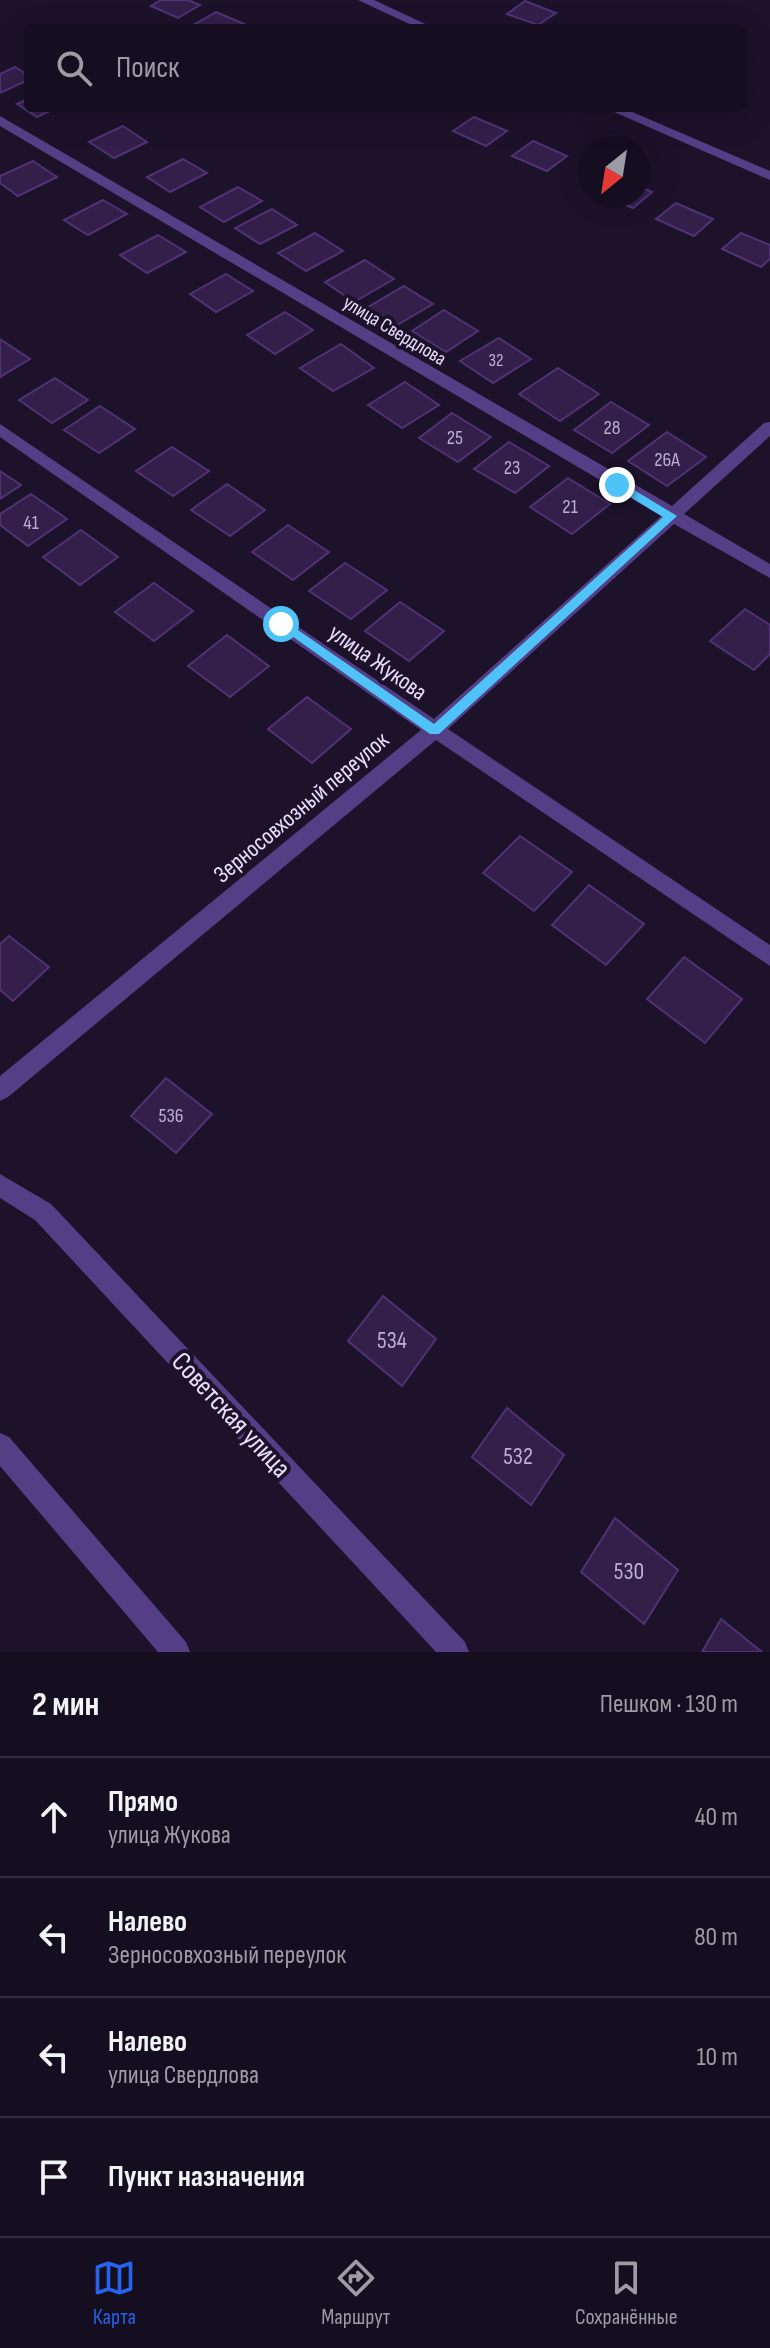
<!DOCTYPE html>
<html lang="ru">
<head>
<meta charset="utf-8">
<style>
  :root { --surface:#150e20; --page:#1e1729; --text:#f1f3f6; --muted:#9d9ca5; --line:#342e3e; --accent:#2563eb }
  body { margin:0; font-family:"Sofia Sans Condensed",sans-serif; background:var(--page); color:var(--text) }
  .compass { position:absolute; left:578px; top:136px; width:72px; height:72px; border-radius:50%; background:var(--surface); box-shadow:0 8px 32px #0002; rotate:210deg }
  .stop { position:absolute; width:24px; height:24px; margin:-18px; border:6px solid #4fc3f7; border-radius:50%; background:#fff }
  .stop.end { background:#4fc3f7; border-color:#fff; box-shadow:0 2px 8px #0008 }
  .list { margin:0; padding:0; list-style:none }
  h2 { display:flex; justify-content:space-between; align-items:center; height:104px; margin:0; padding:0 32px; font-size:34px }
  h2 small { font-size:26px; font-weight:400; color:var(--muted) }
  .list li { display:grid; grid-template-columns:52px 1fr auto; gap:24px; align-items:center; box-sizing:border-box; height:120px; padding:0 32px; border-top:2px solid var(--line) }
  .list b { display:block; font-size:30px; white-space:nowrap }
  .list p { margin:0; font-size:26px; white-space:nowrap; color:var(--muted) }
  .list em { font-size:26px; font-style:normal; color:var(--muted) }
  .icon { flex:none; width:44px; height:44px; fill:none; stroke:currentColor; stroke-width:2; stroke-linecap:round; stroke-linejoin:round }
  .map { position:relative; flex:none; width:770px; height:1652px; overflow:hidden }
  .search { position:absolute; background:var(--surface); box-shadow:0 8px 32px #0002; left:24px; right:24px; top:24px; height:88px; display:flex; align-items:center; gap:20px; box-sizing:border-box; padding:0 28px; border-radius:8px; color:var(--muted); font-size:30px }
  .sheet { height:584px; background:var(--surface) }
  nav { display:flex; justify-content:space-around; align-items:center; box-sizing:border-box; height:112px; border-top:2px solid var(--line); background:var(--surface); font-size:22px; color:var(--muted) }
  nav a { display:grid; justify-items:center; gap:4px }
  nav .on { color:var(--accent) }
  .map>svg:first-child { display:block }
  .building { fill:#331f4a; stroke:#503275; stroke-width:2 }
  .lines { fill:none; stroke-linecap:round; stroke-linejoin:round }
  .street { fill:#543f87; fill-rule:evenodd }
  .route { fill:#4fc3f7 }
  .labels { text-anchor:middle; stroke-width:8; stroke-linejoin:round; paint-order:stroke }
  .far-number-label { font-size:18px; fill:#bcaed1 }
  .far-street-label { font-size:20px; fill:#e9ddfe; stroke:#1c122a }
  .number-label { font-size:20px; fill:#bcaed1 }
  .street-label { font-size:24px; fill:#e9ddfe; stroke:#1c122a }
  .near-number-label { font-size:24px; fill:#bcaed1 }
  .near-street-label { font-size:28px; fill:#e9ddfe; stroke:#1c122a }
</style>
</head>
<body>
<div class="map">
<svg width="770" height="1652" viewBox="0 0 770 1652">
  <rect width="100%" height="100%" fill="#1c122a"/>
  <g class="building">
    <path d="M161,0H188L200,5L178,18L151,6Z"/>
    <path d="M525,1L556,13L538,25L507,14Z"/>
    <path d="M216,12L244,24L237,28H204L195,24Z"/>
    <path d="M15,67L28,75V80L0,93V74Z"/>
    <path d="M28,99V108H56L37,117L17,104Z"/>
    <path d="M474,117L507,131L486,146L453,131Z"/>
    <path d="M123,126L147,142L114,158L89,142Z"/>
    <path d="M533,141L567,156L547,171L512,156Z"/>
    <path d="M183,159L207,173L170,192L147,177Z"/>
    <path d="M33,161L57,177L18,196L0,183V176Z"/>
    <path d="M638,186L652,192L633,208L605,196H638Z"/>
    <path d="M238,187L262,201L224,222L200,207Z"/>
    <path d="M103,200L127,214L88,235L64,220Z"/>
    <path d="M676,203L713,219L694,236L656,219Z"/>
    <path d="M272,209L297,225L260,244L235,228Z"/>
    <path d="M315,233L343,251L306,271L278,253Z"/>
    <path d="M741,233L770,245V259L761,267L722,249Z"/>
    <path d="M158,235L186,252L147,273L120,255Z"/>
    <path d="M365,260L394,279L354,302L325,282Z"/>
    <path d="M226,274L253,291L216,312L190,294Z"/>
    <path d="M404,286L433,304L397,325L368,307Z"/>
    <path d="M444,310L478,331L446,352L412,331Z"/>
    <path d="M285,312L313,330L275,354L247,335Z"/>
    <path d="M499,338L531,359L493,383L460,361Z"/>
    <path d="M0,339L30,359L0,377Z"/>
    <path d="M341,344L374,368L333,391L300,368Z"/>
    <path d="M558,368L599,394L560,421L519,394Z"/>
    <path d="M55,378L88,400L52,423L19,400Z"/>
    <path d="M405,382L439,405L402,428L368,405Z"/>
    <path d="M611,402L649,425L612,453L574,430Z"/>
    <path d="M100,406L135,429L99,453L64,430Z"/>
    <path d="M452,413L491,437L458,462L419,438Z"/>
    <path d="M667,432L706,457L667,486L628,461Z"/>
    <path d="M509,442L549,466L515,493L474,469Z"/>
    <path d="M172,447L209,471L173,496L136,471Z"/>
    <path d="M0,471L21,485L0,499Z"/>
    <path d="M568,478L610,504L572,534L530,507Z"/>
    <path d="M227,484L265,510L230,536L191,510Z"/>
    <path d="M31,494L67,519L28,546L0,525V514Z"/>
    <path d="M288,525L329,552L293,580L252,552Z"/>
    <path d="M81,530L118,557L80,585L43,557Z"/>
    <path d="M345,563L387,590L351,619L309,591Z"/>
    <path d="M154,583L193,611L154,641L115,612Z"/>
    <path d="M400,602L444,631L409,661L365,631Z"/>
    <path d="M745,609L770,625V654L754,670L710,641Z"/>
    <path d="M227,635L269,666L230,697L188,666Z"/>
    <path d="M307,697L351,729L312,763L268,729Z"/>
    <path d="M520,836L572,872L534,911L483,873Z"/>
    <path d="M589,885L644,924L606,965L552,925Z"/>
    <path d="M9,936L49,967L13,1001L0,990V944Z"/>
    <path d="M684,957L742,999L705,1043L647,999Z"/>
    <path d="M166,1078L212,1114L176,1153L131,1116Z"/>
    <path d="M383,1296L436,1339L402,1386L348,1341Z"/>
    <path d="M507,1408L564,1455L531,1505L472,1457Z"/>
    <path d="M615,1518L678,1570L644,1624L581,1572Z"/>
    <path d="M721,1619L762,1652H702Z"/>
  </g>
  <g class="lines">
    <g class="street">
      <path d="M358,0H374L434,28H418Z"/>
      <path d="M605,108H623L770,171V180Z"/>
      <path d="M0,116L672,506L764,423L770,422V436L684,514L770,564V578L674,524L448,729L770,945V966L436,740L8,1097L0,1101V1076L421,730L0,437V424L434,719L661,516L0,126Z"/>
      <path d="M0,1174L51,1204L465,1642L469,1652H436L35,1220L0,1198Z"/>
      <path d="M0,1433L9,1437L186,1642L190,1652H158L0,1466Z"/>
    </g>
  </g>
  <path class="route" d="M614,482H621L677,516L439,734H430L275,624L281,620L285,621L434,724L663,517L614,487Z"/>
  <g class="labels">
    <g class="far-number-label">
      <text x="496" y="366">32</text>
    </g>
    <g class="far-street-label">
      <text transform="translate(395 330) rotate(31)" y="7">улица Свердлова</text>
    </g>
    <g class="number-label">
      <text x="612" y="434">28</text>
      <text x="455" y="444">25</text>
      <text x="667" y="466">26А</text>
      <text x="512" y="474">23</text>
      <text x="570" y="513">21</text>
      <text x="31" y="529">41</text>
      <text x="171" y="1122">536</text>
    </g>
    <g class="street-label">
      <text transform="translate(378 662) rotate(35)" y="8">улица Жукова</text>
      <text transform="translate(301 807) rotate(-40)" y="8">Зерносовхозный переулок</text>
    </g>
    <g class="near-number-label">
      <text x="392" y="1348">534</text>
      <text x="518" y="1464">532</text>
      <text x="629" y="1579">530</text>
    </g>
    <g class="near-street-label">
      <text transform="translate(232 1414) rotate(47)" y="10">Советская улица</text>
    </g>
  </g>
</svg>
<svg class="compass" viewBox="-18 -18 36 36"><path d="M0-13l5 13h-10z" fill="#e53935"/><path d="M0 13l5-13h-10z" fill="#9d9ca5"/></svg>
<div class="stop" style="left:281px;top:624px"></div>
<div class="stop end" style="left:617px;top:485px"></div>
<div class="search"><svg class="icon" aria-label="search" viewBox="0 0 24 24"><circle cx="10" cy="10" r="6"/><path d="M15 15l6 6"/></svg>Поиск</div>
</div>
<section class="sheet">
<h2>2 мин<small>Пешком · 130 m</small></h2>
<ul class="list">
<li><svg class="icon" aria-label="ahead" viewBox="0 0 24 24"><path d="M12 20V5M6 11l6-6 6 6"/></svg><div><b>Прямо</b><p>улица Жукова</p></div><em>40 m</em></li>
<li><svg class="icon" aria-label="left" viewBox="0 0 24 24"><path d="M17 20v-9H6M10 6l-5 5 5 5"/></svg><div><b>Налево</b><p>Зерносовхозный переулок</p></div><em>80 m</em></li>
<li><svg class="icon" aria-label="left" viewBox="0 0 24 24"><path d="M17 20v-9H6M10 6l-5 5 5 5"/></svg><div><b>Налево</b><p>улица Свердлова</p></div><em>10 m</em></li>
<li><svg class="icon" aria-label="arrive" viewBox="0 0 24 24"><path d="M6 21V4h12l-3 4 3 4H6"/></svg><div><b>Пункт назначения</b></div></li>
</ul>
</section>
<nav>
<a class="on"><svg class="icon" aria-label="map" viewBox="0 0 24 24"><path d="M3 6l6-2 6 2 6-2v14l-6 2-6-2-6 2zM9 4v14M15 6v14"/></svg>Карта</a>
<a><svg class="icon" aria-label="directions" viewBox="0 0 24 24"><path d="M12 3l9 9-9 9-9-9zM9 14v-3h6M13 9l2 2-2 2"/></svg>Маршрут</a>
<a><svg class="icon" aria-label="saved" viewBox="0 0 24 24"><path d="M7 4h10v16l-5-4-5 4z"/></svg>Сохранённые</a>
</nav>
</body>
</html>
